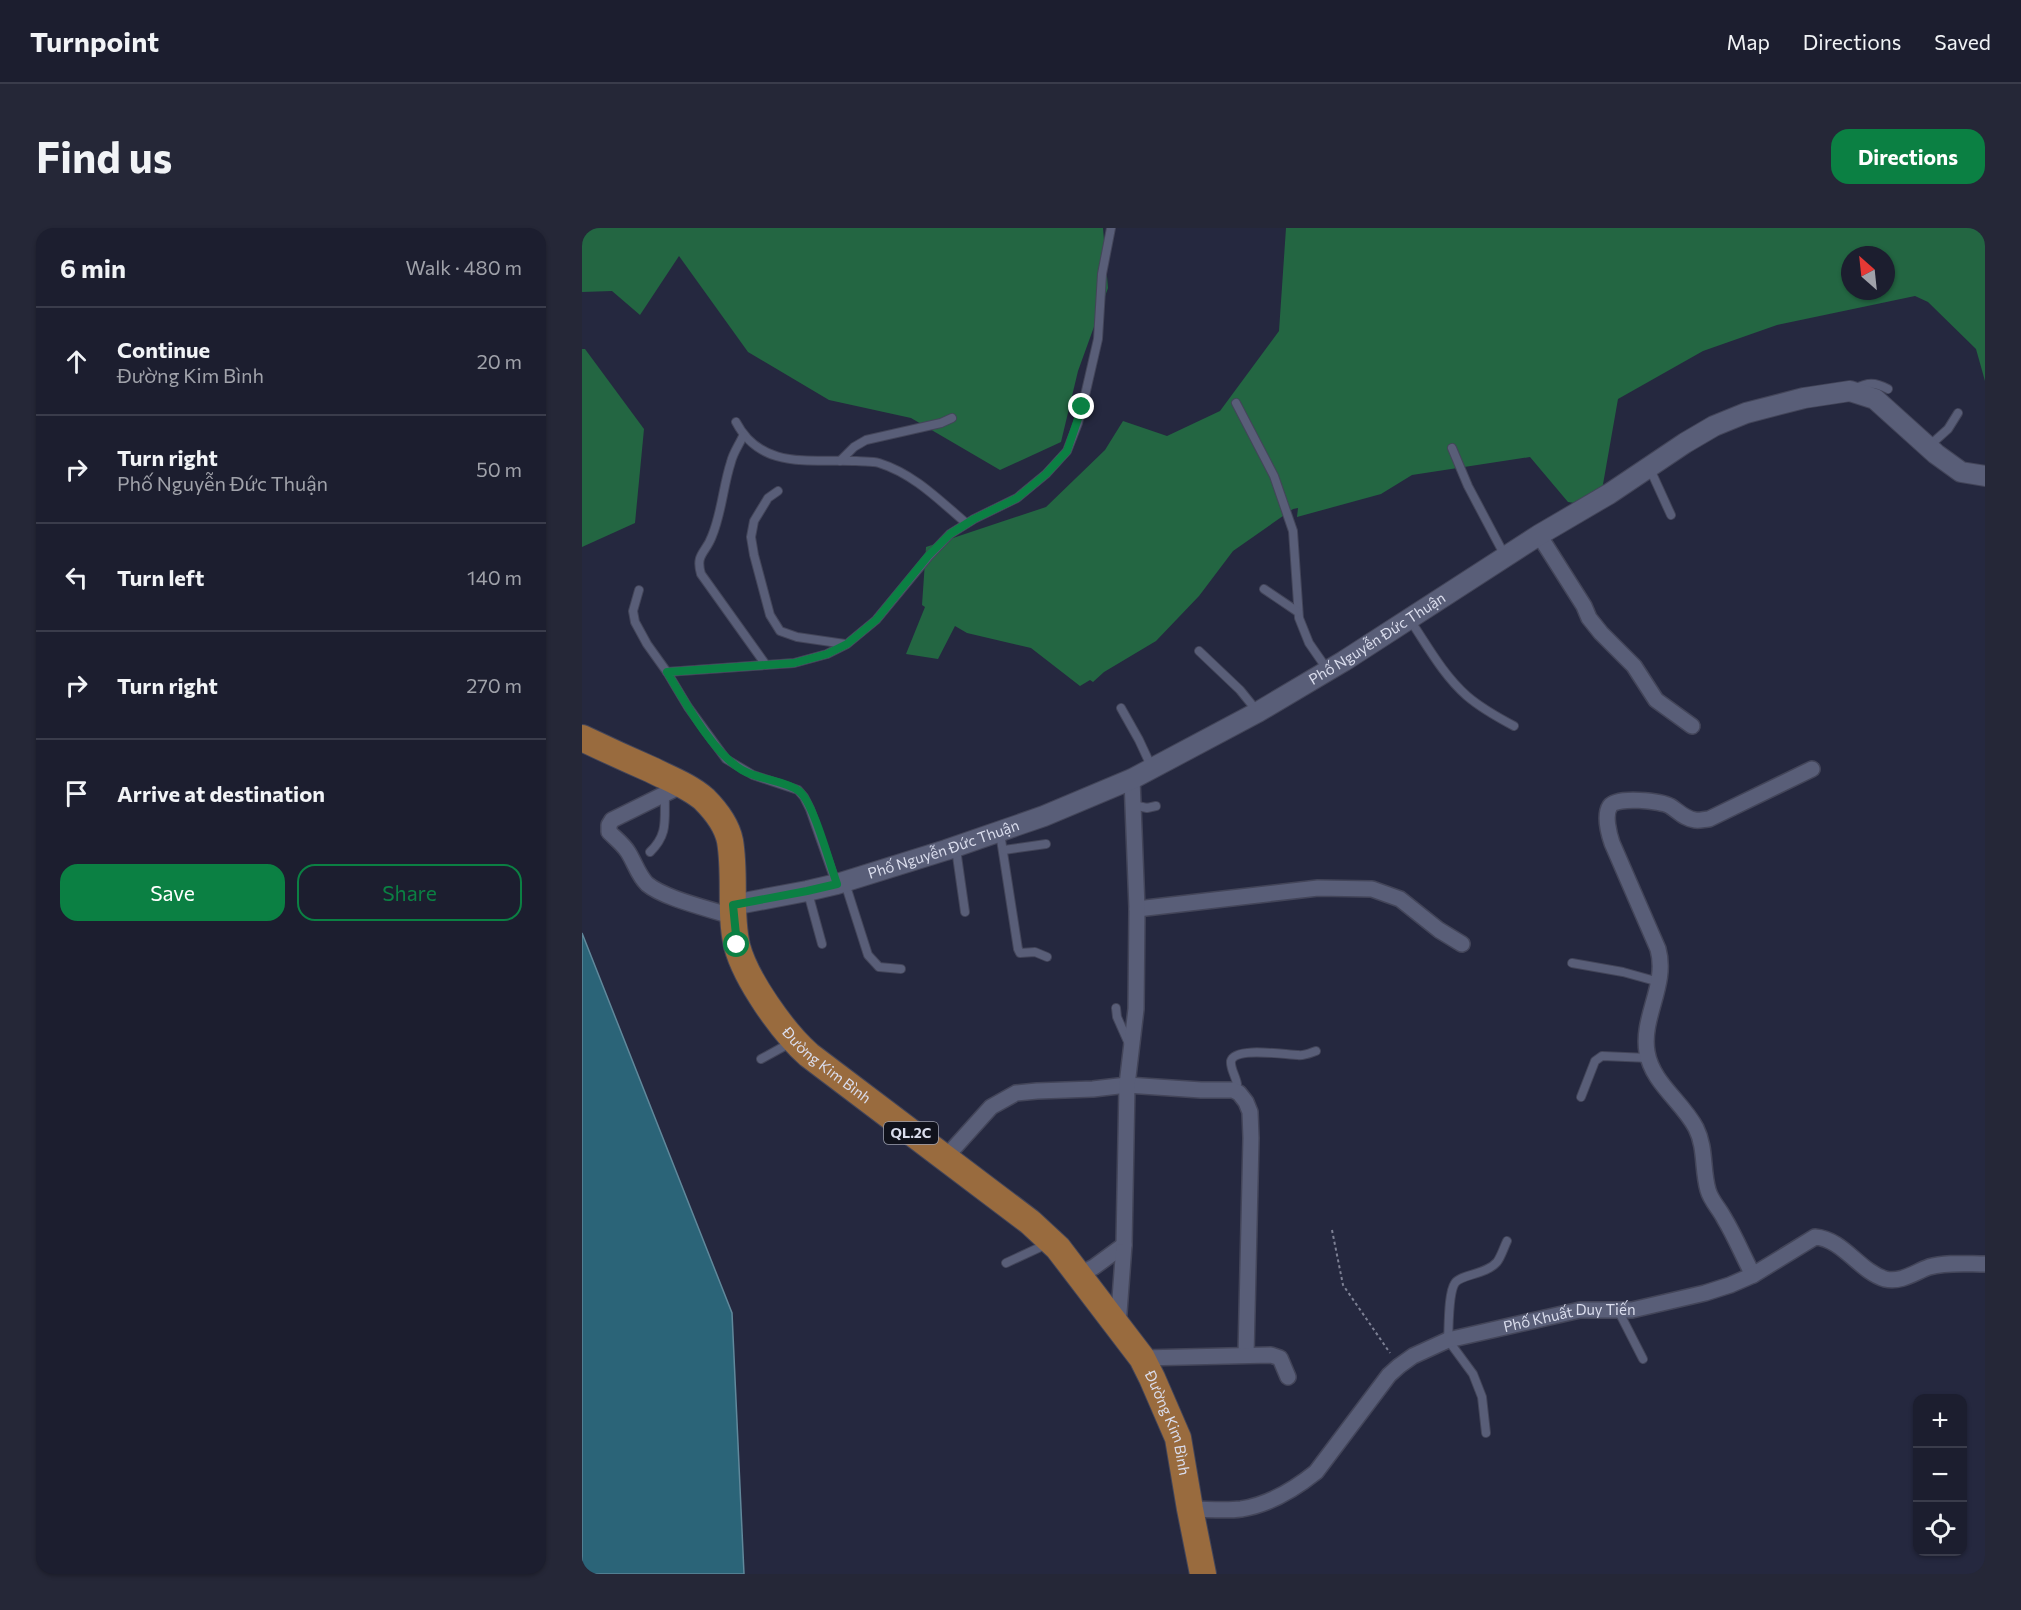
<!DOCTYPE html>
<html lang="en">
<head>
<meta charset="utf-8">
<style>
  :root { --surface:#1c1e2f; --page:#252737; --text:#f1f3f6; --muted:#a0a2aa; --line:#3a3c4b; --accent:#0b8043 }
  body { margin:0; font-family:Commissioner,sans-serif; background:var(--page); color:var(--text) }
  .controls { position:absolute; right:18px; bottom:18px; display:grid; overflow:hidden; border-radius:12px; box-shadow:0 2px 4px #0004 }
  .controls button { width:54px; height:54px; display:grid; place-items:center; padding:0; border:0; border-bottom:2px solid var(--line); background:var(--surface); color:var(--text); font:30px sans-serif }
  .compass { position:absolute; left:1259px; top:18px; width:54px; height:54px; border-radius:50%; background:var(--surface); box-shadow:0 2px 4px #0004; rotate:333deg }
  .stop { position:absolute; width:18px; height:18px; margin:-14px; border:4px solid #0b8043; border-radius:50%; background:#fff }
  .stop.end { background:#0b8043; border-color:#fff; box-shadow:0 2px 6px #0008 }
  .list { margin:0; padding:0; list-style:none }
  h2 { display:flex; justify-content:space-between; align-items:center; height:78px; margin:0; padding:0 24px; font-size:26px }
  h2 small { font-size:20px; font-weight:400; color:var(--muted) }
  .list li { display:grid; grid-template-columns:39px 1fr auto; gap:18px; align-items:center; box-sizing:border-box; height:108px; padding:0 24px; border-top:2px solid var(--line) }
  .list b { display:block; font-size:22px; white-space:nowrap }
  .list p { margin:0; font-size:20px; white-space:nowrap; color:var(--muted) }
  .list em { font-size:20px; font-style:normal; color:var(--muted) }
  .actions { display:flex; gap:12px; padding:18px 24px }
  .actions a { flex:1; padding:14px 0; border:2px solid var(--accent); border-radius:18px; text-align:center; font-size:21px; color:var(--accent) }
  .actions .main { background:var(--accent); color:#fff }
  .icon { flex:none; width:33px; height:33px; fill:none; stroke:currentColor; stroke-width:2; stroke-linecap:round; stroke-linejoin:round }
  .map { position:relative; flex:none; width:1403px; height:1346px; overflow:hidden; border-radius:18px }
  header { display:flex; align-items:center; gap:36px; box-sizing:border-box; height:84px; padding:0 30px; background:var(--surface); border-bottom:2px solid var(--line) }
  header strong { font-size:28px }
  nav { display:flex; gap:33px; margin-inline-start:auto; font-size:21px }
  .intro { display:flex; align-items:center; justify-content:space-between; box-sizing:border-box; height:144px; padding:0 36px }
  h1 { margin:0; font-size:42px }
  .button { padding:15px 27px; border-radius:18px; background:var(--accent); color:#fff; font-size:21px; font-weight:700 }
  main { display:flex; gap:36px; padding:0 36px }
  aside { flex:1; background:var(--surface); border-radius:18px; box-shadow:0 2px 4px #0004 }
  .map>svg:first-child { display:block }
  .forest { fill:#236642; fill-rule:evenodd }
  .water { fill:#2b6478; stroke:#60889b; stroke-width:1.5 }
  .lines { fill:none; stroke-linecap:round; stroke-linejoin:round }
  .service-casing { stroke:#434559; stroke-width:10 }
  .minor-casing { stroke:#434559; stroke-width:18 }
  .tertiary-casing { stroke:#434559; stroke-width:22 }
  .primary-casing { stroke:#434559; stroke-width:28 }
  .path { stroke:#7d8094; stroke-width:2; stroke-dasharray:3 3; stroke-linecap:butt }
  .service { stroke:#595e78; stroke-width:8 }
  .minor { stroke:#595e78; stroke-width:15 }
  .tertiary { stroke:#595e78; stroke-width:20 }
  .primary { stroke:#996b3e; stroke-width:26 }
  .route { stroke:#0b8043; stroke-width:8 }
  .labels { text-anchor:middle; stroke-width:6; stroke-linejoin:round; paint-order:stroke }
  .shield { fill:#10121c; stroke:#9da0ae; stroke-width:1.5 }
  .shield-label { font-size:14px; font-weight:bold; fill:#dadded }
  .street-label { font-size:15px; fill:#dadded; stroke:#10121c }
</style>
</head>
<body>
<header>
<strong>Turnpoint</strong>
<nav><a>Map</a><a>Directions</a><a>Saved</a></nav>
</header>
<div class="intro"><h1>Find us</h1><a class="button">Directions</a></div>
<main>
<aside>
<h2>6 min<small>Walk · 480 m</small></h2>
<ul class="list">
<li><svg class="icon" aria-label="ahead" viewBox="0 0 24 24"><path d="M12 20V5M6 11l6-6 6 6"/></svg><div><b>Continue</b><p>Đường Kim Bình</p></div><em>20 m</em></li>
<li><svg class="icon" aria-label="right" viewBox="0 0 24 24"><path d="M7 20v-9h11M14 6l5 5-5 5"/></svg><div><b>Turn right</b><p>Phố Nguyễn Đức Thuận</p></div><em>50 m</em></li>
<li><svg class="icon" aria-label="left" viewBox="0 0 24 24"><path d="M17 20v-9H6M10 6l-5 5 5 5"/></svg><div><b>Turn left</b></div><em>140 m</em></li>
<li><svg class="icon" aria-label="right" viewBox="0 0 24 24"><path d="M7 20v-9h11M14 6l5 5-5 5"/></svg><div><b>Turn right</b></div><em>270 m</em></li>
<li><svg class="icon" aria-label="arrive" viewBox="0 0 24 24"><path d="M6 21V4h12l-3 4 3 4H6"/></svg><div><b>Arrive at destination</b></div></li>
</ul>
<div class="actions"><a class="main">Save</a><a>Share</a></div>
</aside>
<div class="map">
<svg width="1403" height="1346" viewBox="0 0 1403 1346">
  <rect width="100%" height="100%" fill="#25283f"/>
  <g class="forest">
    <path d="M0,0H521L526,60L496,143L479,214L418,242L329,190L247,172L166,124L97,28L58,87L30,63L0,64Z"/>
    <path d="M704,0H1403V153L1394,121L1346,74L1333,68L1195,97L1121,123L1036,171L1017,279L986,274L948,229L830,247L799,266L715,289L716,280L711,281L651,323L617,368L574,413L522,444L511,454L508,452L498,458L449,420L385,405L373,398L356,431L324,426L343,379L340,377L344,319L464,279L523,222L541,193L585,208L638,183L697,103ZM1268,27H1304V63H1268Z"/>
    <path d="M0,121H3L62,201L53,295L0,319Z"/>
  </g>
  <path class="water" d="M0,705L150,1085L162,1346H0Z"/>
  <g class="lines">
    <defs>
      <g id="service">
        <path d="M1272,161C1286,154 1293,154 1306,161"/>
        <path d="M654,175L692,248L711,303L717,390L727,415L745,441"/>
        <path d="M154,194C179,242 228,231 274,233C281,234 290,233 297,235C332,246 357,272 384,295"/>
        <path d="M161,208C157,217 151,225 149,234C141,258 140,284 130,308C124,325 113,326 119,346L184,437"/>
        <path d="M1347,218L1366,201L1376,185"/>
        <path d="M870,220L886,258L923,328"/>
        <path d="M258,233L272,219L284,212L359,195L370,190"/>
        <path d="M1068,241L1089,287"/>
        <path d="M196,263L186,270L172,293L169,309L172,327L188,387L198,403L215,409L263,416"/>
        <path d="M682,361L716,384"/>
        <path d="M57,362L51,383L53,394L65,416L85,444L106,479L144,531L171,547L216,562L222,569L228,581L254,655"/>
        <path d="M828,392C845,417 861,447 885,468C899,480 915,489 932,498"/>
        <path d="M617,423L658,462L675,483"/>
        <path d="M85,444L212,435L245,426L265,416L294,392L347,328L368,306L392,291L435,270L464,246L485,223L496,195L504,163L516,111L520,46L529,0"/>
        <path d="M539,480L557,512L570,540"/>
        <path d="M551,577L565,580L574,578"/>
        <path d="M418,605L436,721L438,725L453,724L465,729"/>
        <path d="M374,621L383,684"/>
        <path d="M422,622L464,616"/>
        <path d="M68,624C87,606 82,591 83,566"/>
        <path d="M263,655L286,727L297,739L319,741"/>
        <path d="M226,665L240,716"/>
        <path d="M990,735L1041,744L1077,754"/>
        <path d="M534,780L535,789L547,816"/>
        <path d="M179,831L210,814"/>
        <path d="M651,862L655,856C654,849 648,840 649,833C653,818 704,827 716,827C722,828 728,825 734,823"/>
        <path d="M999,869L1013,833L1020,828L1067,830"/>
        <path d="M424,1035L465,1016"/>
        <path d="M1036,1082L1061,1131"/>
        <path d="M904,1205L900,1169L891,1146L866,1112C867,1099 866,1065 873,1055C879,1046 904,1047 915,1034C919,1029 922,1019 925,1013"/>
      </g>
      <g id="minor">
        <path d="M957,307L1002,378L1007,390L1019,405L1052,438L1074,472L1110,498"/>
        <path d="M101,557L30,592L27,597V604C34,611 41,616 46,624C53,635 56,647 65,656C83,671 129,681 152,689"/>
        <path d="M555,681L736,660L790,661L818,671L857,702L880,716"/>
        <path d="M363,930L409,879L434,865L455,863L511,861L545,857L619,862H651L657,865L664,874L668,884L669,910L664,1127"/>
        <path d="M496,1047L512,1039L542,1017"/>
        <path d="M1171,1047C1161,1028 1153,1008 1142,990C1137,980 1129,973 1126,962C1120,941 1124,920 1114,900C1100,873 1070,855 1065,824C1059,789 1086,757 1076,721L1030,615C1027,606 1022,587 1028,578C1035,568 1079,573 1088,578C1096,583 1103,591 1113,592C1117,593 1123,591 1127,591L1230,541"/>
        <path d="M536,1098L542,1017L545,857L554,781L555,681L550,551"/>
        <path d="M560,1130L689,1127L698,1130L706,1149"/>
        <path id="s1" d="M608,1281C624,1281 643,1283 659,1281C686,1277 714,1260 734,1244L807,1147L817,1138L831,1128L866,1112L998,1082H1050L1123,1065L1148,1057L1171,1047L1233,1009C1261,1011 1277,1043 1303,1051C1319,1055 1333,1044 1347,1039C1364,1034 1385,1036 1403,1036"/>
      </g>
      <g id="tertiary">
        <path id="s2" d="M151,677L225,663L255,656L364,622L462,588L550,551L676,484L762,433L957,307L1027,266L1103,215L1132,198L1164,185L1222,170L1268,163L1293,171L1354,226L1379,244L1403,248"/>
      </g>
      <g id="primary">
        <path id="s3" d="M0,510C23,521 47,532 70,542C88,551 107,558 122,571C133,582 145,598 148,613C154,648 147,684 155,718C164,752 201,804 227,827L448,994L476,1020L560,1130L570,1150L596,1210L608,1281L621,1346"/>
      </g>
    </defs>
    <use href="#service" class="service-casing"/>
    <use href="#minor" class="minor-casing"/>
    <use href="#tertiary" class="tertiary-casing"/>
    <use href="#primary" class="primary-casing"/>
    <path class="path" d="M750,1002L761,1057L808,1125"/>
    <use href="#service" class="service"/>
    <use href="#minor" class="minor"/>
    <use href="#tertiary" class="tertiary"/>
    <use href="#primary" class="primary"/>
  </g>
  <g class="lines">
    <path class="route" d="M155,717L151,677L225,663L255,656C248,637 231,573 217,563C202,552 177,552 160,542C131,525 103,474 85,444L212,435L245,426L265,416L294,392L346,328L368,306L392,291L435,270L464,246L485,223L500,179"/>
  </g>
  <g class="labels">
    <rect class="shield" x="302" y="894" width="54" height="22" rx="4.5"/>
    <g class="shield-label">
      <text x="329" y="910">QL.2C</text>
    </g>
    <g class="street-label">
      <text dy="5" stroke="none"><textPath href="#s2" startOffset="702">Phố Nguyễn Đức Thuận</textPath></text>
      <text dy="5" stroke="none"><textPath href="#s2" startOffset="218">Phố Nguyễn Đức Thuận</textPath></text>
      <text dy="5" stroke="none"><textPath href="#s3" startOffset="444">Đường Kim Bình</textPath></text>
      <text dy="5" stroke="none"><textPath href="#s1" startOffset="450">Phố Khuất Duy Tiến</textPath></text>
      <text dy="5" stroke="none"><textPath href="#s3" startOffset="948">Đường Kim Bình</textPath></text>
    </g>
  </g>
</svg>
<div class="controls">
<button>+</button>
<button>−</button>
<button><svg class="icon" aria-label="locate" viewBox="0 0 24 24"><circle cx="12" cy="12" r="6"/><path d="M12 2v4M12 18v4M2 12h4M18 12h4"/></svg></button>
</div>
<svg class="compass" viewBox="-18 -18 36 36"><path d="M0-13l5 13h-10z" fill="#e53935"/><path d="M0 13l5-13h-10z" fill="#a0a2aa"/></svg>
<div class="stop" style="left:155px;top:717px"></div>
<div class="stop end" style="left:500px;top:179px"></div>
</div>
</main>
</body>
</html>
